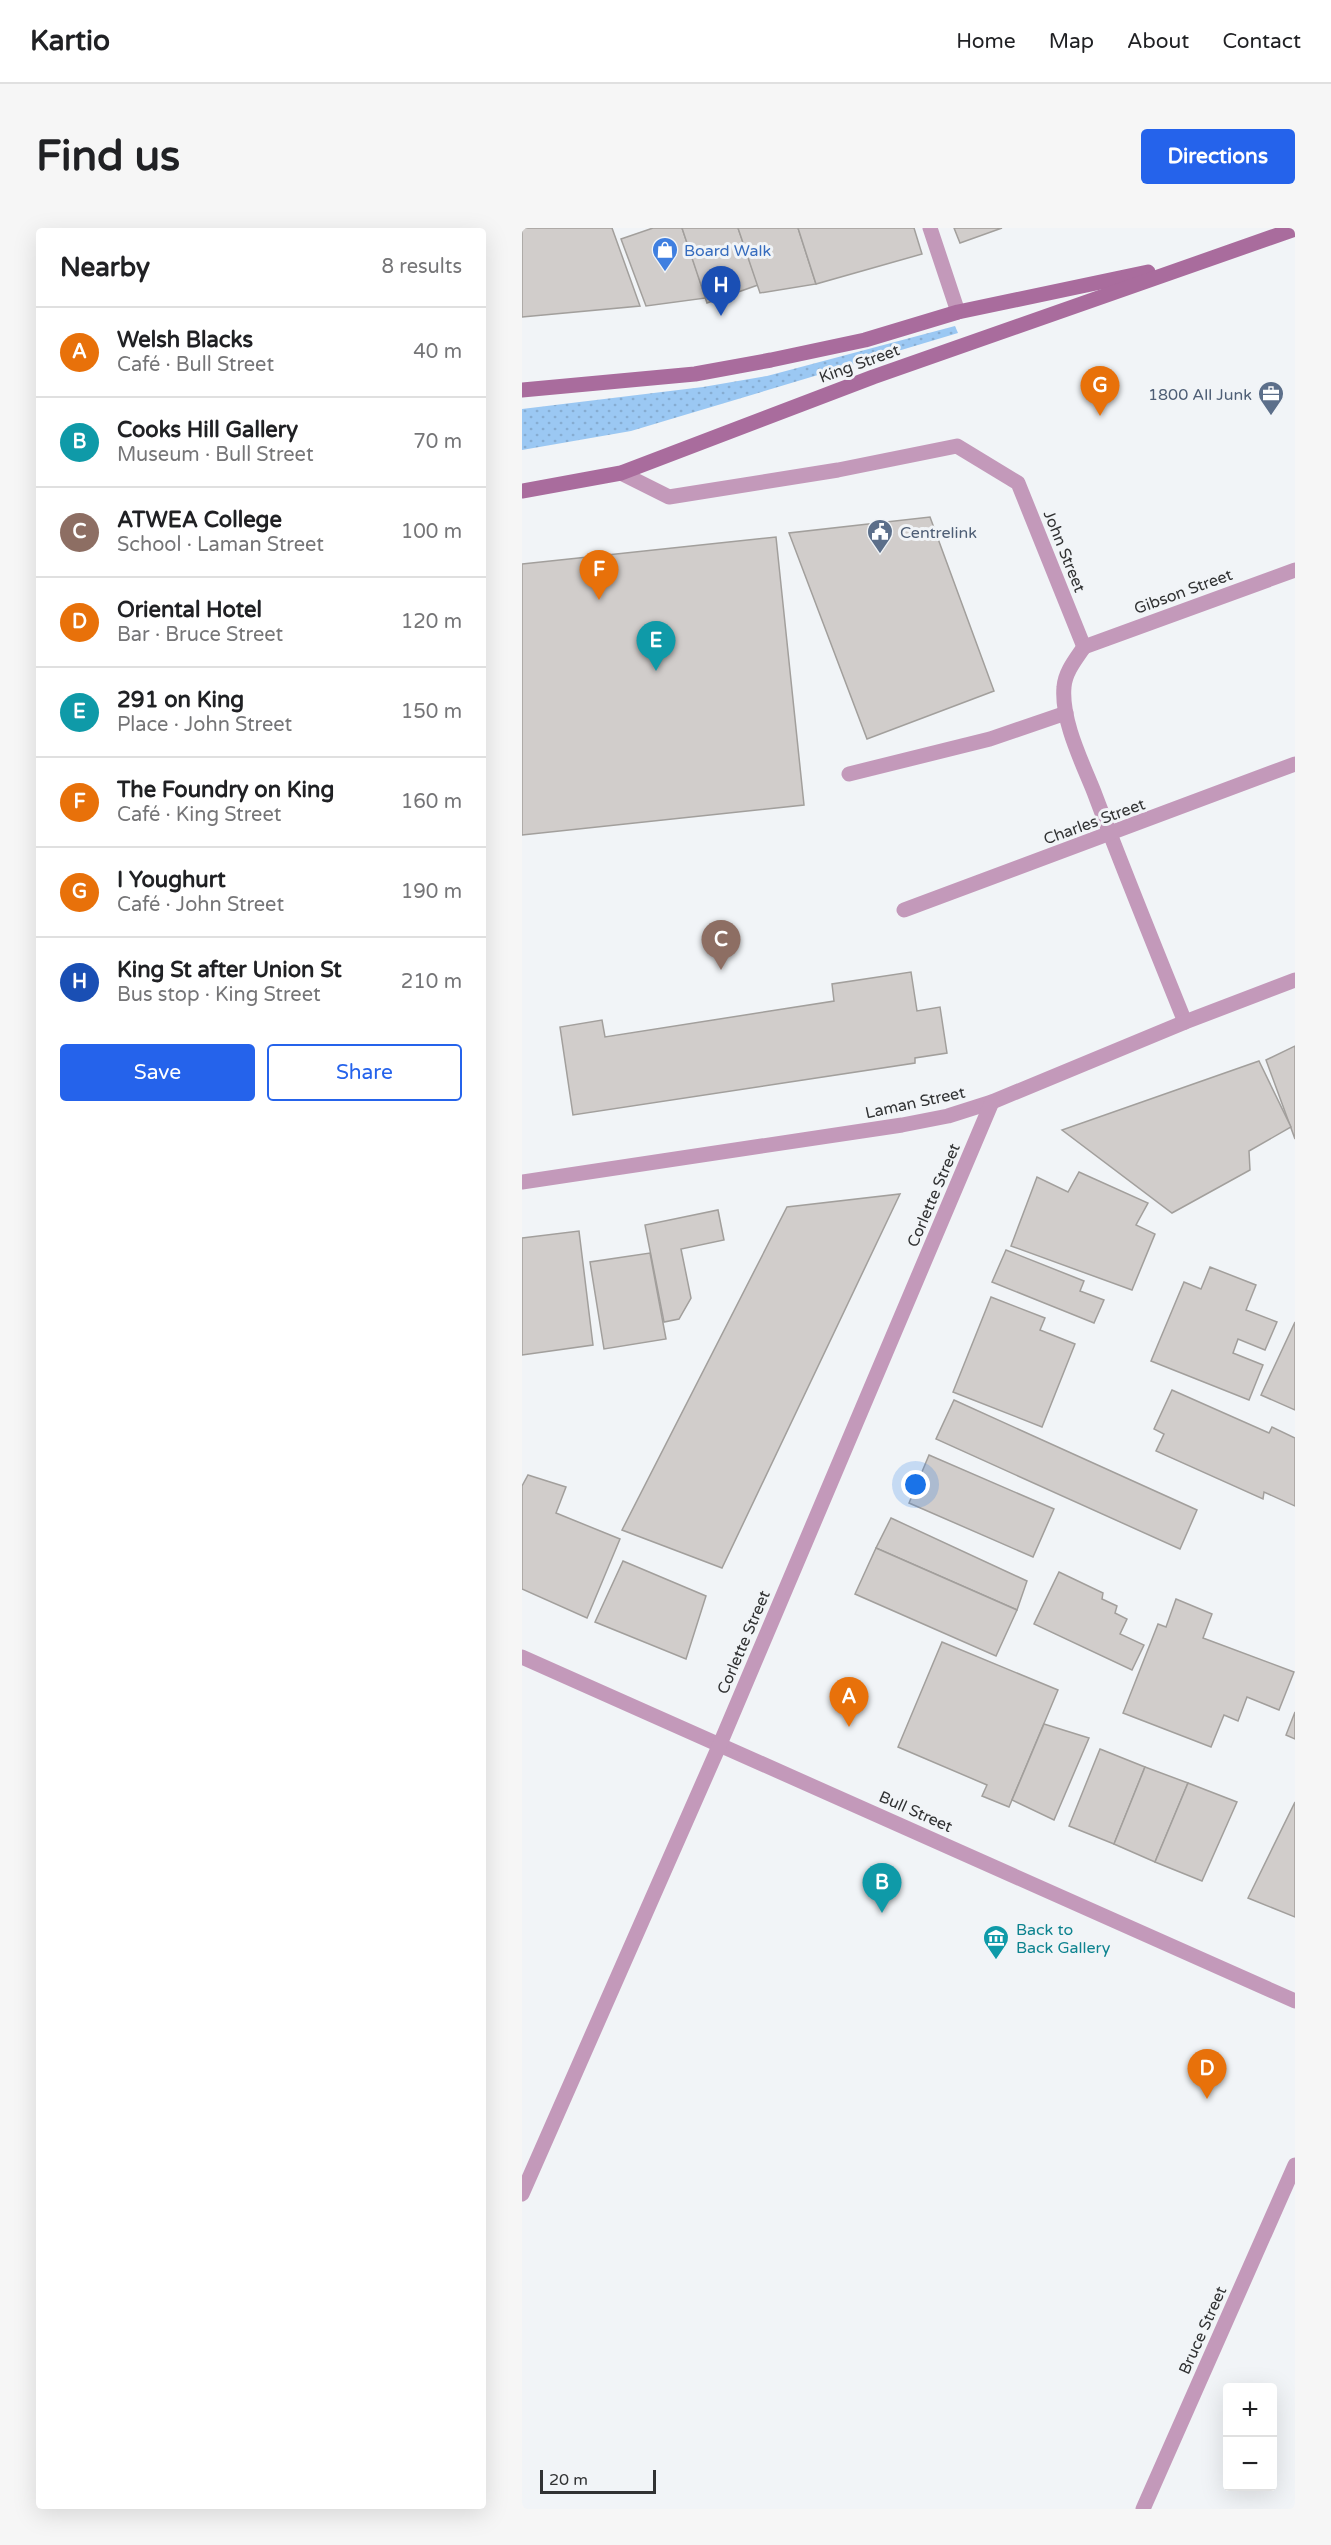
<!DOCTYPE html>
<html lang="en">
<head>
<meta charset="utf-8">
<style>
  :root { --surface:#fff; --page:#f6f6f6; --text:#202124; --muted:#757577; --line:#e0e0e0; --accent:#2563eb }
  body { margin:0; font-family:"Varela Round",sans-serif; background:var(--page); color:var(--text) }
  .controls { position:absolute; right:18px; bottom:18px; display:grid; overflow:hidden; border-radius:6px; box-shadow:0 6px 24px #0002 }
  .controls button { width:54px; height:54px; display:grid; place-items:center; padding:0; border:0; border-bottom:2px solid var(--line); background:var(--surface); color:var(--text); font:30px sans-serif }
  .scale { position:absolute; left:18px; bottom:15px; width:116px; box-sizing:border-box; padding-left:6px; border:3px solid #313233; border-top:0; font-size:16px; line-height:21px; white-space:nowrap; color:#313233; -webkit-text-stroke:4px #f1f4f7; paint-order:stroke }
  .you { position:absolute; left:394px; top:1257px; width:21px; height:21px; margin:-15px; border:4px solid #fff; border-radius:50%; background:#1a73e8; box-shadow:0 0 0 9px #1a73e833 }
  .badge { display:grid; place-items:center; width:39px; height:39px; border-radius:50%; background:var(--accent); color:#fff; font-size:20px; font-weight:700 }
  .pin { position:absolute; translate:-50% -50px; filter:drop-shadow(0 2px 3px #0008) }
  .pin::after { content:''; position:absolute; top:32px; width:21px; height:18px; background:inherit; clip-path:polygon(0 0,100% 0,50% 100%) }
  .list { margin:0; padding:0; list-style:none }
  h2 { display:flex; justify-content:space-between; align-items:center; height:78px; margin:0; padding:0 24px; font-size:26px }
  h2 small { font-size:20px; font-weight:400; color:var(--muted) }
  .list li { display:grid; grid-template-columns:39px 1fr auto; gap:18px; align-items:center; box-sizing:border-box; height:90px; padding:0 24px; border-top:2px solid var(--line) }
  .list b { display:block; font-size:22px; white-space:nowrap }
  .list p { margin:0; font-size:20px; white-space:nowrap; color:var(--muted) }
  .list em { font-size:20px; font-style:normal; color:var(--muted) }
  .actions { display:flex; gap:12px; padding:18px 24px }
  .actions a { flex:1; padding:14px 0; border:2px solid var(--accent); border-radius:6px; text-align:center; font-size:21px; color:var(--accent) }
  .actions .main { background:var(--accent); color:#fff }
  .map { position:relative; flex:none; width:773px; height:2281px; overflow:hidden; border-radius:6px }
  header { display:flex; align-items:center; gap:36px; box-sizing:border-box; height:84px; padding:0 30px; background:var(--surface); border-bottom:2px solid var(--line) }
  header strong { font-size:28px }
  nav { display:flex; gap:33px; margin-inline-start:auto; font-size:21px }
  .intro { display:flex; align-items:center; justify-content:space-between; box-sizing:border-box; height:144px; padding:0 36px }
  h1 { margin:0; font-size:42px }
  .button { padding:15px 27px; border-radius:6px; background:var(--accent); color:#fff; font-size:21px; font-weight:700 }
  main { display:flex; gap:36px; padding:0 36px }
  aside { flex:1; background:var(--surface); border-radius:6px; box-shadow:0 6px 24px #0002 }
  .map>svg:first-child { display:block }
  .grass { fill:url(#grass-dots) }
  .building { fill:#d1cdcb; stroke:#a29f9c; stroke-width:1.5 }
  .lines { fill:none; stroke-linecap:round; stroke-linejoin:round }
  .lane { stroke:#c399ba; stroke-width:15 }
  .street { stroke:#c399ba; stroke-width:15 }
  .secondary { stroke:#a96c9d; stroke-width:15 }
  .labels { text-anchor:middle; stroke-width:6; stroke-linejoin:round; paint-order:stroke }
  .shop-label { font-size:16px; fill:#366cbe; stroke:#f1f4f7; text-anchor:start }
  .street-label { font-size:16px; fill:#313233; stroke:#f1f4f7 }
  .service-label { font-size:16px; fill:#4e5e75; stroke:#f1f4f7; text-anchor:end }
  .culture-label { font-size:16px; fill:#0d838f; stroke:#f1f4f7; text-anchor:start }
</style>
</head>
<body>
<header>
<strong>Kartio</strong>
<nav><a>Home</a><a>Map</a><a>About</a><a>Contact</a></nav>
</header>
<div class="intro"><h1>Find us</h1><a class="button">Directions</a></div>
<main>
<aside>
<h2>Nearby<small>8 results</small></h2>
<ul class="list">
<li><span class="badge" style="background:#e8710a">A</span><div><b>Welsh Blacks</b><p>Café · Bull Street</p></div><em>40 m</em></li>
<li><span class="badge" style="background:#0f9aa8">B</span><div><b>Cooks Hill Gallery</b><p>Museum · Bull Street</p></div><em>70 m</em></li>
<li><span class="badge" style="background:#8d6e63">C</span><div><b>ATWEA College</b><p>School · Laman Street</p></div><em>100 m</em></li>
<li><span class="badge" style="background:#e8710a">D</span><div><b>Oriental Hotel</b><p>Bar · Bruce Street</p></div><em>120 m</em></li>
<li><span class="badge" style="background:#0f9aa8">E</span><div><b>291 on King</b><p>Place · John Street</p></div><em>150 m</em></li>
<li><span class="badge" style="background:#e8710a">F</span><div><b>The Foundry on King</b><p>Café · King Street</p></div><em>160 m</em></li>
<li><span class="badge" style="background:#e8710a">G</span><div><b>I Youghurt</b><p>Café · John Street</p></div><em>190 m</em></li>
<li><span class="badge" style="background:#1a4fb4">H</span><div><b>King St after Union St</b><p>Bus stop · King Street</p></div><em>210 m</em></li>
</ul>
<div class="actions"><a class="main">Save</a><a>Share</a></div>
</aside>
<div class="map">
<svg width="773" height="2281" viewBox="0 0 773 2281">
  <defs>
    <pattern id="grass-dots" width="8" height="8" patternUnits="userSpaceOnUse" patternTransform="scale(1.5)"><rect width="8" height="8" fill="#9bc8f3"/><path d="M2 2h.1M6 6h.1" fill="none" stroke="#86acd1" stroke-width="1.8" stroke-linecap="round"/></pattern>
  </defs>
  <rect width="100%" height="100%" fill="#f1f4f7"/>
  <path class="grass" d="M433,98L436,105L109,203L0,222V181L181,159L245,148Z"/>
  <g class="building">
    <path d="M0,0H90L118,78L0,89Z"/>
    <path d="M131,0H160L184,70L124,78L99,11Z"/>
    <path d="M160,0H216L236,57L185,75Z"/>
    <path d="M216,0H276L294,56L238,65Z"/>
    <path d="M276,0H392L400,26L294,56Z"/>
    <path d="M432,0H480L438,15Z"/>
    <path d="M408,289L472,463L345,511L267,305Z"/>
    <path d="M254,309L282,577L0,607V336Z"/>
    <path d="M389,744L395,783L418,779L425,825L393,830V835L51,887L38,799L80,792L83,809L312,773L310,756Z"/>
    <path d="M773,818V911L744,832Z"/>
    <path d="M737,833L769,899L727,923L728,942L650,985L540,902Z"/>
    <path d="M557,944L626,975L614,997L633,1006L610,1062L489,1018L515,949L546,964Z"/>
    <path d="M378,966L200,1340L100,1302L265,979Z"/>
    <path d="M196,982L202,1012L159,1021L169,1070L157,1091L142,1094L123,997Z"/>
    <path d="M57,1003L71,1117L0,1127V1010Z"/>
    <path d="M484,1022L562,1053L558,1063L582,1072L572,1095L470,1054Z"/>
    <path d="M128,1025L144,1111L82,1121L68,1034Z"/>
    <path d="M688,1039L734,1057L724,1082L755,1094L743,1122L716,1111L711,1125L741,1137L727,1172L629,1133L662,1054L679,1061Z"/>
    <path d="M469,1069L523,1090L518,1102L553,1116L520,1199L431,1164Z"/>
    <path d="M773,1094V1182L739,1167Z"/>
    <path d="M650,1162L747,1205L750,1199L773,1210V1278L742,1264L741,1271L634,1223L642,1206L632,1201Z"/>
    <path d="M432,1172L675,1282L658,1321L414,1211Z"/>
    <path d="M407,1227L532,1281L511,1329L387,1275Z"/>
    <path d="M6,1247L44,1259L34,1285L98,1311L65,1390L0,1361V1258Z"/>
    <path d="M369,1290L505,1353L495,1382L354,1320Z"/>
    <path d="M354,1320L495,1382L474,1428L333,1366Z"/>
    <path d="M101,1333L184,1368L164,1431L73,1394Z"/>
    <path d="M537,1344L581,1365L580,1371L595,1378L593,1385L605,1391L598,1406L622,1417L610,1442L512,1396Z"/>
    <path d="M654,1371L690,1386L681,1410L772,1444L757,1482L725,1469L716,1493L702,1487L689,1519L601,1485L636,1396L644,1399Z"/>
    <path d="M420,1414L536,1462L487,1579L460,1568L465,1557L376,1519Z"/>
    <path d="M773,1484V1511L764,1507Z"/>
    <path d="M522,1496L567,1510L532,1592L490,1572Z"/>
    <path d="M578,1521L623,1539L592,1616L547,1598Z"/>
    <path d="M623,1539L666,1555L633,1634L592,1616Z"/>
    <path d="M666,1555L715,1574L680,1653L633,1634Z"/>
    <path d="M773,1574V1689L726,1670Z"/>
  </g>
  <g class="lines">
    <path class="lane" d="M327,546L468,511L544,485"/>
    <g class="street">
      <path d="M408,0L436,84"/>
      <path d="M99,245L147,269L316,242L435,218L496,255L562,419"/>
      <path d="M562,419C554,431 543,444 542,459C539,492 560,534 572,564C601,641 632,717 663,794"/>
      <path d="M562,419L773,342"/>
      <path d="M382,682L773,536"/>
      <path d="M0,954L380,897L426,888L470,874L663,794L773,752"/>
      <path d="M0,1429L773,1773"/>
      <path d="M0,1966L198,1516L470,874"/>
      <path d="M621,2281L773,1937"/>
    </g>
    <g class="secondary">
      <path d="M0,162L173,146L249,132L343,112L436,84L626,44"/>
      <path d="M0,263L99,245L351,149L773,1"/>
    </g>
  </g>
  <defs>
    <symbol id="shop-pin" viewBox="-11 -11 22 30"><path d="M0 17L-7.5 6A9.5 9.5 0 1 1 7.5 6Z" fill="#3f7fe0" stroke="#f1f4f7"/><path d="M-5-2.5h2.3a2.7 3.5 0 0 1 5.4 0H5L5.5 6h-11ZM-1.5-2.5h3a1.5 2.3 0 0 0-3 0Z" fill="#fff"/></symbol>
    <symbol id="office-pin" viewBox="-11 -11 22 30"><path d="M0 17L-7.5 6A9.5 9.5 0 1 1 7.5 6Z" fill="#5c6f8a" stroke="#f1f4f7"/><path d="M-6-3h4V-5.5h4V-3h4V5H-6ZM-1-4.5V-3h2v-1.5ZM-6 0V1H6V0Z" fill="#fff"/></symbol>
    <symbol id="civic-pin" viewBox="-11 -11 22 30"><path d="M0 17L-7.5 6A9.5 9.5 0 1 1 7.5 6Z" fill="#5c6f8a" stroke="#f1f4f7"/><path d="M-.6-6.5H3V-4.5H.6V-3L4-1V1h2V6H-6V1h2V-1L-.6-3ZM-1.2 2.5V6h2.4V2.5Z" fill="#fff"/></symbol>
    <symbol id="museum-pin" viewBox="-11 -11 22 30"><path d="M0 17L-7.5 6A9.5 9.5 0 1 1 7.5 6Z" fill="#0f9aa8" stroke="#f1f4f7"/><path d="M0-6L6-3V-2H-6V-3ZM-5-1h2V3h-2ZM-1-1h2V3h-2ZM3-1h2V3H3ZM-6 4H6V6H-6Z" fill="#fff"/></symbol>
  </defs>
  <g fill-rule="evenodd">
    <use href="#shop-pin" x="128" y="7" width="30" height="40"/>
    <use href="#office-pin" x="734" y="151" width="30" height="40"/>
    <use href="#civic-pin" x="343" y="289" width="30" height="40"/>
    <use href="#museum-pin" x="459" y="1695" width="30" height="40"/>
  </g>
  <g class="labels">
    <g class="shop-label">
      <text x="162" y="28">Board Walk</text>
    </g>
    <g class="street-label">
      <text transform="translate(337 135) rotate(-20)" y="6">King Street</text>
      <text transform="translate(543 323) rotate(68)" y="6">John Street</text>
      <text transform="translate(661 363) rotate(-20)" y="6">Gibson Street</text>
      <text transform="translate(572 593) rotate(-20)" y="6">Charles Street</text>
      <text transform="translate(393 874) rotate(-12)" y="6">Laman Street</text>
      <text transform="translate(411 967) rotate(-67)" y="6">Corlette Street</text>
      <text transform="translate(221 1414) rotate(-67)" y="6">Corlette Street</text>
      <text transform="translate(394 1583) rotate(24)" y="6">Bull Street</text>
      <text transform="translate(680 2102) rotate(-66)" y="6">Bruce Street</text>
    </g>
    <g class="service-label">
      <text x="730" y="172">1800 All Junk</text>
      <text x="378" y="310" text-anchor="start">Centrelink</text>
    </g>
    <g class="culture-label">
      <text x="494" y="1707">Back to<tspan x="494" dy="18">Back Gallery</tspan></text>
    </g>
  </g>
</svg>
<div class="controls">
<button>+</button>
<button>−</button>
</div>
<div class="scale">20 m</div>
<div class="you"></div>
<div class="pin badge" style="left:327px;top:1499px;background:#e8710a">A</div>
<div class="pin badge" style="left:360px;top:1685px;background:#0f9aa8">B</div>
<div class="pin badge" style="left:199px;top:742px;background:#8d6e63">C</div>
<div class="pin badge" style="left:685px;top:1871px;background:#e8710a">D</div>
<div class="pin badge" style="left:134px;top:443px;background:#0f9aa8">E</div>
<div class="pin badge" style="left:77px;top:372px;background:#e8710a">F</div>
<div class="pin badge" style="left:578px;top:188px;background:#e8710a">G</div>
<div class="pin badge" style="left:199px;top:88px;background:#1a4fb4">H</div>
</div>
</main>
</body>
</html>
